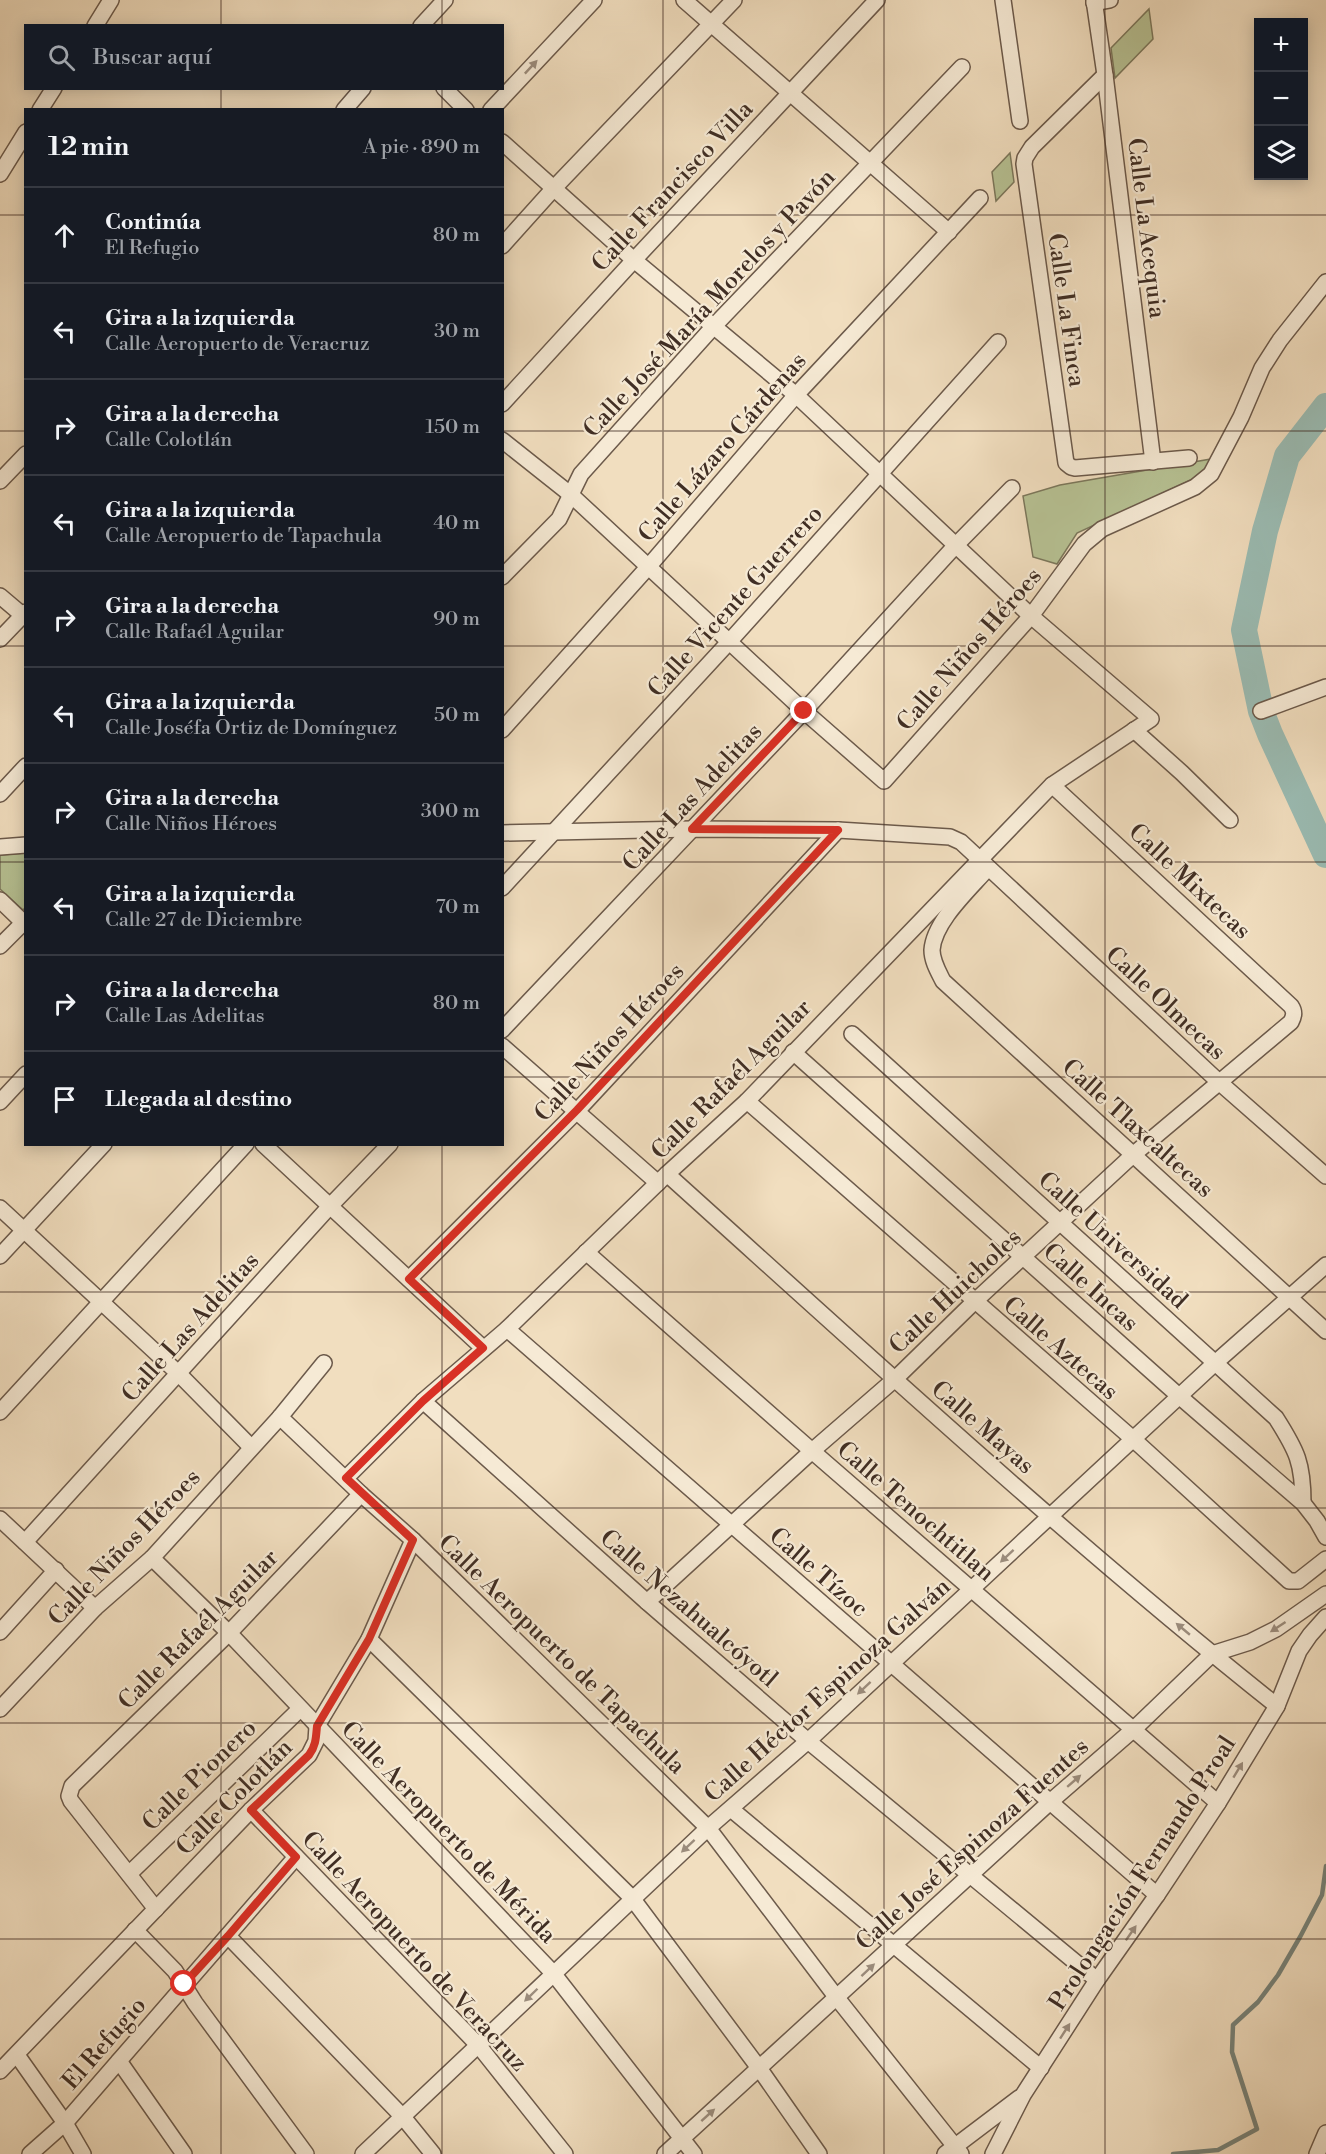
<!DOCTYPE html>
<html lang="es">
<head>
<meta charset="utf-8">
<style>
  :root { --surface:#171b24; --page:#20242c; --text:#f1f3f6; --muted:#9ea1a6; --line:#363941 }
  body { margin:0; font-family:"Libre Bodoni",serif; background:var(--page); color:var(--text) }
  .controls { position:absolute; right:18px; top:18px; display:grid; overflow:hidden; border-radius:0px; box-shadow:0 3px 15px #0003 }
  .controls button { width:54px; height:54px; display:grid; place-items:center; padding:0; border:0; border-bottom:2px solid var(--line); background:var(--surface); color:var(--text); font:30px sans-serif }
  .stop { position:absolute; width:18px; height:18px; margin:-14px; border:4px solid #d93025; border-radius:50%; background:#fff }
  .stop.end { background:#d93025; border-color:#fff; box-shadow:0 2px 6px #0008 }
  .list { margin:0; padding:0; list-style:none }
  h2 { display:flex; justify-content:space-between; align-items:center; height:78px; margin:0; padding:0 24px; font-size:26px }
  h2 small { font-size:20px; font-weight:400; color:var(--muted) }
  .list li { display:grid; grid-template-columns:39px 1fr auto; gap:18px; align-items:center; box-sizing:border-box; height:96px; padding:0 24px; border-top:2px solid var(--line) }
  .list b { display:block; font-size:22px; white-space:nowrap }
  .list p { margin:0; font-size:20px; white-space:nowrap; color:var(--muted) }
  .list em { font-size:20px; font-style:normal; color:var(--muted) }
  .icon { flex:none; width:33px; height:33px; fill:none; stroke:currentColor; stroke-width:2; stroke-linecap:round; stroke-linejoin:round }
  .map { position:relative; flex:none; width:1326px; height:2154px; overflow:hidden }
  .search { position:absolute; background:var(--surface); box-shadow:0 3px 15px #0003; left:24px; top:24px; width:480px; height:66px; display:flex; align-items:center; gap:15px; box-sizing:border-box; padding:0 21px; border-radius:0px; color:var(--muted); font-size:22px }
  .panel { position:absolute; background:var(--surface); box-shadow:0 3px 15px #0003; left:24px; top:108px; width:480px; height:1038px; border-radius:0px }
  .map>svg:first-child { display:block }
  .green { fill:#b7c294; stroke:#7c785c; stroke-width:1.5 }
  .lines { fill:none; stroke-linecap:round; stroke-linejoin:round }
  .stream { stroke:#77837a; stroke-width:4.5 }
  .river { stroke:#9bbcb3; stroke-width:26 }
  .minor-casing { stroke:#6c5a4b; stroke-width:18 }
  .minor { stroke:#f6ead5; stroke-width:15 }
  .oneway { fill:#9b8c7c }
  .route { stroke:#d93025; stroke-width:8 }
  .grid { fill:none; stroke:#402e24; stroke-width:1.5; stroke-opacity:0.55 }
  .labels { text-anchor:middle; stroke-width:4.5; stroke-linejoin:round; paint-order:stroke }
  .street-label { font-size:24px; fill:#402e24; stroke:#f6ead5 }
</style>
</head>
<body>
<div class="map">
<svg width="1326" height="2154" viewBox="0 0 1326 2154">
  <rect width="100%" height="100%" fill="#f1debf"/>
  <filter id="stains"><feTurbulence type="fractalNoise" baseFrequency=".00333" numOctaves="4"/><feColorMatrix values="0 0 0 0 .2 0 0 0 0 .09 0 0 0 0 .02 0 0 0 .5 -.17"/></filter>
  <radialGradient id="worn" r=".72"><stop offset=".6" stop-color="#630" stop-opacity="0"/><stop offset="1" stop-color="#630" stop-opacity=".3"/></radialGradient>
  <g class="green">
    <path d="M1149,9L1153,39L1115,78L1111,48Z"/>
    <path d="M1010,153L1014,182L996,201L992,172Z"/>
    <path d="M1211,459L1208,472L1077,533L1057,564L1033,557L1023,496L1060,485Z"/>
    <path d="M25,853L26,907L23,910L0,889V855Z"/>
  </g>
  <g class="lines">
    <path class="stream" d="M1173,2154L1218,2150L1257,2129L1232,2052L1233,2025L1258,2002L1278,1975L1300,1937L1322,1895L1326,1866"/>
    <path class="river" d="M1326,406L1287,456L1265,531L1244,630L1261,711L1270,734L1326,855"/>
    <defs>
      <g id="minor">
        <path d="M684,0L949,232"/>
        <path d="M1003,0L1020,121"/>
        <path d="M1094,0L1105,75L1153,462"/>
        <path d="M1094,3L1110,0"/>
        <path d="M95,26L111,0"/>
        <path d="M421,26L445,0"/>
        <path d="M1105,75L1032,147L1025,158L1024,164L1066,463L1071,467L1075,468L1189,458"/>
        <path d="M444,88L466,110"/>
        <path d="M40,110L54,88"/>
        <path d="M344,110L363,88"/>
        <path d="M491,110L594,0"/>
        <path d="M0,174L26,132"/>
        <path d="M502,246L555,187L734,0"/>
        <path d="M502,404L634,260L877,0"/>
        <path d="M502,440L570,494L804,711L884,781L1031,616L1084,544L1102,529L1195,487L1211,474L1241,417L1262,368L1280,340L1326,282"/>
        <path d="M0,481L26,454"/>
        <path d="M502,577L559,519L581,474L714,326L962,67"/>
        <path d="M0,596L26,618"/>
        <path d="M0,639L26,612"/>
        <path d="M1261,711L1326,687"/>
        <path d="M502,730L649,566L796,395L980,198"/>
        <path d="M1134,730L1182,773L1230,820"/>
        <path d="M0,794L26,766"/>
        <path d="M502,833L692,829L838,830L950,837L961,842L1219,1082L1326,1176"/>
        <path d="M0,847L26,845"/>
        <path d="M988,868C970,889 934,921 932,950C932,961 938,971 943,981L1326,1331"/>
        <path d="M502,888L729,642L998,342"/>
        <path d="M0,900L26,925"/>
        <path d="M0,946L26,920"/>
        <path d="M502,1030L804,711L956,545L1012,488"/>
        <path d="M852,1034L1276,1418C1297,1451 1303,1463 1303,1503"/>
        <path d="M502,1046L658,1183"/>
        <path d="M793,1052L1179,1396L1303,1503L1317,1521L1326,1537"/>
        <path d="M747,1101L1133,1439L1289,1581H1298L1326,1559"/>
        <path d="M0,1102L26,1074"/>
        <path d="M263,1144L483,1348"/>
        <path d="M667,1174C867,1354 1066,1538 1277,1706"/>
        <path d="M0,1208L178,1373L251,1447"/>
        <path d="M586,1252L812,1451L1218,1803"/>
        <path d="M0,1256L104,1144"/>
        <path d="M409,1279L577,1111L838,830"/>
        <path d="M507,1329L1157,1895"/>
        <path d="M423,1401L647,1602L808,1741L1097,1980"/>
        <path d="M0,1412L246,1144"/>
        <path d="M280,1417L361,1494L413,1540L708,1828L837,1998L961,2154"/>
        <path d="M346,1478L423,1401L507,1329L667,1174L747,1101L1052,785L1151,719L1031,616L796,395L634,260L502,142"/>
        <path d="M0,1519L95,1608"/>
        <path d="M25,1542L331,1205L390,1144"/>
        <path d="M152,1558L229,1633L553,1973L694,2154"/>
        <path d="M647,1602L812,1451L895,1379L974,1302L1134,1154L1291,1022C1294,1016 1295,1012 1291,1006L1052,785"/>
        <path d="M0,1632L56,1570"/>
        <path d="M369,1639L632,1898L759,2068L819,2154"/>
        <path d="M0,1709L95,1608L152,1558L280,1417L324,1363"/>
        <path d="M731,1809L1041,2068"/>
        <path d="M251,1810L479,2046L565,2154"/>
        <path d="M129,1874L300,1709"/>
        <path d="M156,1909L71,1801L69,1796L72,1786L229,1633L361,1494"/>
        <path d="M135,1930L175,1971L195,2003L306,2154"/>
        <path d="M228,1936L403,2117L433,2154"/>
        <path d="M17,2055L65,2123L83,2154"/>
        <path d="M119,2061L184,2154"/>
        <path d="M0,2071L251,1810L309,1755L316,1741L317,1726L369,1639L413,1540"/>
        <path d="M30,2154L65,2123L296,1857"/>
        <path d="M363,2154L708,1828L808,1741L1215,1363L1326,1265"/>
        <path d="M665,2154L1050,1802L1134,1729L1212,1654L1250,1642L1276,1629L1326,1594"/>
        <path d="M945,2154L1019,2098"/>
        <path d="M993,2154L1023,2095L1097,1980L1157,1895L1218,1803L1277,1706L1299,1651L1310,1635L1326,1617"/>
        <path d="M1317,2154L1326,2133"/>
      </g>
    </defs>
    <use href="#minor" class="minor-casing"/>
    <use href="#minor" class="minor"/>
  </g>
  <defs><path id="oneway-solid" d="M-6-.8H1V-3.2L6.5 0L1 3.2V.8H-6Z" transform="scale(1.5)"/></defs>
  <g class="oneway">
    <use href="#oneway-solid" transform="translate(531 67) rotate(-47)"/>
    <use href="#oneway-solid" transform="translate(1007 1556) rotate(137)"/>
    <use href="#oneway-solid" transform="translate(1278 1627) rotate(147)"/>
    <use href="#oneway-solid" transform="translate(1183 1629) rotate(-140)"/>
    <use href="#oneway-solid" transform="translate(864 1688) rotate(137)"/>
    <use href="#oneway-solid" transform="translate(1238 1770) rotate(-59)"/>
    <use href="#oneway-solid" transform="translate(1074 1781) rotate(-41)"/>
    <use href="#oneway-solid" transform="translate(688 1846) rotate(137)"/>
    <use href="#oneway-solid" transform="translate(1131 1933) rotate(-55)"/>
    <use href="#oneway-solid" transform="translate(868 1970) rotate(-43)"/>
    <use href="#oneway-solid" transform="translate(531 1995) rotate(136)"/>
    <use href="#oneway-solid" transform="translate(1065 2031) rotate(-57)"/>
    <use href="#oneway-solid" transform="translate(708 2115) rotate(-42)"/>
  </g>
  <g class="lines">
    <path class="route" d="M184,1984L228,1936L296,1857L251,1810L309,1755C316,1746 316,1737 317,1726L369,1639L413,1540L346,1478L423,1401L483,1348L409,1279L577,1110L838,830L692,829L804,711"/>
  </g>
  <path class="grid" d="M221,0V26M442,0V26M663,0V2154M884,0V2154M1105,0V2154M221,88V110M442,88V110M0,215H26M502,215H1326M0,431H26M502,431H1326M0,646H26M502,646H1326M0,862H26M502,862H1326M0,1077H26M502,1077H1326M221,1144V2154M442,1144V2154M0,1292H1326M0,1508H1326M0,1723H1326M0,1939H1326"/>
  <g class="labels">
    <g class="street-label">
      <text transform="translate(672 186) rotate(-47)" y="8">Calle Francisco Villa</text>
      <text transform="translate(1147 228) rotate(83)" y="8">Calle La Acequia</text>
      <text transform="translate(709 303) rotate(-47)" y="8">Calle José María Morelos y Pavón</text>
      <text transform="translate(1067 310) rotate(82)" y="8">Calle La Finca</text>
      <text transform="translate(722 447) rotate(-49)" y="8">Calle Lázaro Cárdenas</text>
      <text transform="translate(735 601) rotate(-48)" y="8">Calle Vicente Guerrero</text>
      <text transform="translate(969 649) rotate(-49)" y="8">Calle Niños Héroes</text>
      <text transform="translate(692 797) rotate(-47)" y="8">Calle Las Adelitas</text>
      <text transform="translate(1190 881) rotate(43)" y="8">Calle Mixtecas</text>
      <text transform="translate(1166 1003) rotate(43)" y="8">Calle Olmecas</text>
      <text transform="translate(609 1042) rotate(-47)" y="8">Calle Niños Héroes</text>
      <text transform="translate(731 1079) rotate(-45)" y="8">Calle Rafaél Aguilar</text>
      <text transform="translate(1138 1128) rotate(42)" y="8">Calle Tlaxcaltecas</text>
      <text transform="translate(1113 1240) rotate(42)" y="8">Calle Universidad</text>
      <text transform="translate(1091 1287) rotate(42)" y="8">Calle Incas</text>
      <text transform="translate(955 1291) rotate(-43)" y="8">Calle Huicholes</text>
      <text transform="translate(190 1327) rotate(-48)" y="8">Calle Las Adelitas</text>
      <text transform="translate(1061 1348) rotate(41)" y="8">Calle Aztecas</text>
      <text transform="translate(983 1427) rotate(41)" y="8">Calle Mayas</text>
      <text transform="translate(916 1511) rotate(41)" y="8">Calle Tenochtitlan</text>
      <text transform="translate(124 1547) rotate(-46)" y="8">Calle Niños Héroes</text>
      <text transform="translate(819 1572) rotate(41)" y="8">Calle Tízoc</text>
      <text transform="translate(689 1608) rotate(41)" y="8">Calle Nezahualcóyotl</text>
      <text transform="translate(198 1629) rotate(-45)" y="8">Calle Rafaél Aguilar</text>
      <text transform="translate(562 1654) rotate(44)" y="8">Calle Aeropuerto de Tapachula</text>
      <text transform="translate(827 1690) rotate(-42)" y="8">Calle Héctor Espinoza Galván</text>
      <text transform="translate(199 1775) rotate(-44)" y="8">Calle Pionero</text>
      <text transform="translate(234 1797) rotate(-45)" y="8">Calle Colotlán</text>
      <text transform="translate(449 1832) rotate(46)" y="8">Calle Aeropuerto de Mérida</text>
      <text transform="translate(972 1844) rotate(-42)" y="8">Calle José Espinoza Fuentes</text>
      <text transform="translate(1142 1873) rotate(-57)" y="8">Prolongación Fernando Proal</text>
      <text transform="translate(415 1951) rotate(47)" y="8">Calle Aeropuerto de Veracruz</text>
      <text transform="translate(104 2043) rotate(-49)" y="8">El Refugio</text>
    </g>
  </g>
  <rect width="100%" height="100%" filter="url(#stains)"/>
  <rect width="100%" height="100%" fill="url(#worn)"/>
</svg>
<div class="controls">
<button>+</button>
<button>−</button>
<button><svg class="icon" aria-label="layers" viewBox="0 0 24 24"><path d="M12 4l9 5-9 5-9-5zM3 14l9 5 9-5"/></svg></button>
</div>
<div class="stop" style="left:184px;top:1984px"></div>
<div class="stop end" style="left:804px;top:711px"></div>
<div class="search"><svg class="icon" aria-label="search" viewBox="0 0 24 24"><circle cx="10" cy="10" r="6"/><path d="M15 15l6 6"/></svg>Buscar aquí</div>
<section class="panel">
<h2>12 min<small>A pie · 890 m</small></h2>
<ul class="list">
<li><svg class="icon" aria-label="ahead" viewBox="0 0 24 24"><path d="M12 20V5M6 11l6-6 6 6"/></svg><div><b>Continúa</b><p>El Refugio</p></div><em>80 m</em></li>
<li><svg class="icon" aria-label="left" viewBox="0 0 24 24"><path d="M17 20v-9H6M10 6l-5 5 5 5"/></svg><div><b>Gira a la izquierda</b><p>Calle Aeropuerto de Veracruz</p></div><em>30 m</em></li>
<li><svg class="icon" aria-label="right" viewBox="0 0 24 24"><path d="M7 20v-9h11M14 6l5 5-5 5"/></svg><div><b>Gira a la derecha</b><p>Calle Colotlán</p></div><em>150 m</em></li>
<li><svg class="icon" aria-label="left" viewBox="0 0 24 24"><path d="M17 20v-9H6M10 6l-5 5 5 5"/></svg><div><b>Gira a la izquierda</b><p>Calle Aeropuerto de Tapachula</p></div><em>40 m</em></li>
<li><svg class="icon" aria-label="right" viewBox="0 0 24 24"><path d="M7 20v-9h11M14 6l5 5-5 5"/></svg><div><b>Gira a la derecha</b><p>Calle Rafaél Aguilar</p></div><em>90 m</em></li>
<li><svg class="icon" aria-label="left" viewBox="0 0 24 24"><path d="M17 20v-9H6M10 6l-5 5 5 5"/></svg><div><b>Gira a la izquierda</b><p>Calle Joséfa Ortiz de Domínguez</p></div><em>50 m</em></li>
<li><svg class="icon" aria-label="right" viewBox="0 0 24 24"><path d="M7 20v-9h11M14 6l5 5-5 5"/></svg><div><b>Gira a la derecha</b><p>Calle Niños Héroes</p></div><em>300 m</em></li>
<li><svg class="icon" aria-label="left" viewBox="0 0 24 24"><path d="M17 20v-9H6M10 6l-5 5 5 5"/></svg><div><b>Gira a la izquierda</b><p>Calle 27 de Diciembre</p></div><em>70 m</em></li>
<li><svg class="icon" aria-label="right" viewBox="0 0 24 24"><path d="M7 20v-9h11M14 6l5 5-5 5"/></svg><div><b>Gira a la derecha</b><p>Calle Las Adelitas</p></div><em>80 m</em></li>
<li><svg class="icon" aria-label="arrive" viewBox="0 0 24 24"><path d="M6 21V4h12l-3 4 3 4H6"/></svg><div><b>Llegada al destino</b></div></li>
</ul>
</section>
</div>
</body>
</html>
